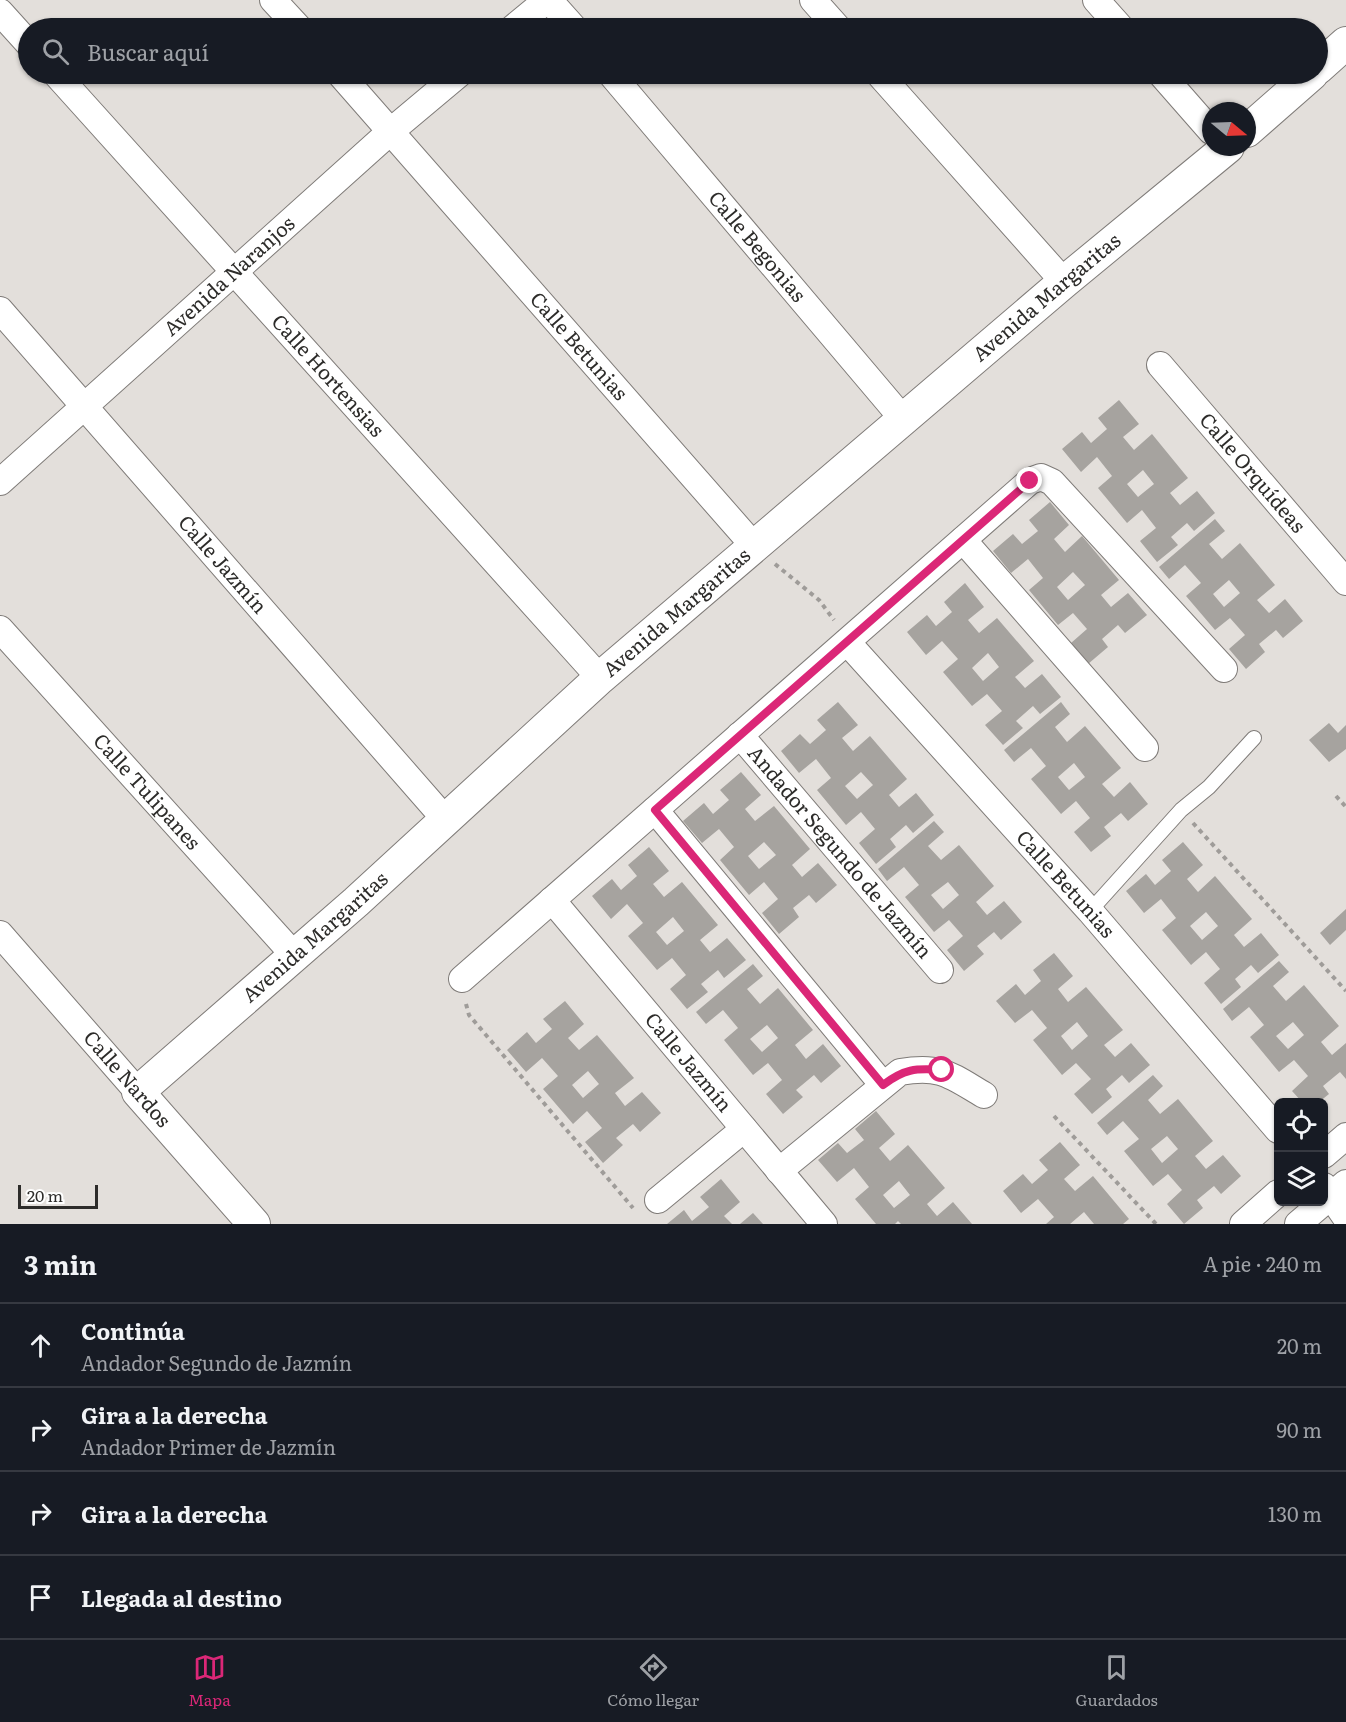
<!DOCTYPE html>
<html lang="es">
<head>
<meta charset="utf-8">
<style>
  :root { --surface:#171b24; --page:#242831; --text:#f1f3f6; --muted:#9ea1a6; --line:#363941; --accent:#db2777 }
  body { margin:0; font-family:Literata,serif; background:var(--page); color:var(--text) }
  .controls { position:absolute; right:18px; bottom:18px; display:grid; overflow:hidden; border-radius:9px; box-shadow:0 2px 4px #0004 }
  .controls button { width:54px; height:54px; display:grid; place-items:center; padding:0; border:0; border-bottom:2px solid var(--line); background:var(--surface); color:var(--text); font:30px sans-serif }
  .compass { position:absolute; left:1202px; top:102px; width:54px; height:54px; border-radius:50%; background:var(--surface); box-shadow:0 2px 4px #0004; rotate:109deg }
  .scale { position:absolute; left:18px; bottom:15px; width:80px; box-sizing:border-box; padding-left:6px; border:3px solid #2d2c2a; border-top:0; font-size:16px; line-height:21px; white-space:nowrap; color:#2d2c2a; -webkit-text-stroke:4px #fff; paint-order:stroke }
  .stop { position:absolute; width:18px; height:18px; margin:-14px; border:4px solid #db2777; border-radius:50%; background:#fff }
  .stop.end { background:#db2777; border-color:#fff; box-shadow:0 2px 6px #0008 }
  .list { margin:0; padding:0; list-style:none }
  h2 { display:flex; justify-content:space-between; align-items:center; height:78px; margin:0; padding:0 24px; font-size:26px }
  h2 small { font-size:20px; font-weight:400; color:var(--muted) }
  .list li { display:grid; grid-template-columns:39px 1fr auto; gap:18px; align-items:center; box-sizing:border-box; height:84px; padding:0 24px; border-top:2px solid var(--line) }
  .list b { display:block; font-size:22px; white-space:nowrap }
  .list p { margin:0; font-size:20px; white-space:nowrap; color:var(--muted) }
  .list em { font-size:20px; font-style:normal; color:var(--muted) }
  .icon { flex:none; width:33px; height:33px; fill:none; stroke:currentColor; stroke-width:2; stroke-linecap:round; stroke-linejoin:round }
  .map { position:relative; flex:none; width:1346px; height:1224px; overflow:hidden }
  .search { position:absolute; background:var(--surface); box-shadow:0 2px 4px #0004; left:18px; right:18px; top:18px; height:66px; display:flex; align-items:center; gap:15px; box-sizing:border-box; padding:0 21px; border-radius:33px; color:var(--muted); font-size:22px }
  .sheet { height:414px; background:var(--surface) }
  nav { display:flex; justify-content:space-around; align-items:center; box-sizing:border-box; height:84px; border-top:2px solid var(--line); background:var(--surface); font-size:16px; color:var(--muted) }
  nav a { display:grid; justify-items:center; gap:3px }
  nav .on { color:var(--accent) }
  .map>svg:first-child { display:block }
  .building { fill:#a6a39f; fill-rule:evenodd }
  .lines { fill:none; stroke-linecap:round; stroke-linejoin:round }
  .service-casing { stroke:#7f7b78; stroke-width:16 }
  .minor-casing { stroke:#7f7b78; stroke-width:28 }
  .tertiary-casing { stroke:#7f7b78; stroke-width:34 }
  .path { stroke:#9f9c99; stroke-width:4; stroke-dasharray:4.5 4.5; stroke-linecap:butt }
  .service { stroke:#fff; stroke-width:14 }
  .minor { stroke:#fff; stroke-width:26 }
  .tertiary { stroke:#fff; stroke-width:32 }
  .route { stroke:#db2777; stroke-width:8 }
  .labels { text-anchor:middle; stroke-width:6; stroke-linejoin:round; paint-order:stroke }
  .street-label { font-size:20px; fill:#2d2c2a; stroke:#fff }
</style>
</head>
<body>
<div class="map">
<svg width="1346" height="1224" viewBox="0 0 1346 1224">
  <rect width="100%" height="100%" fill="#e3dfdb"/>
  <g class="building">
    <path d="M1119,400L1139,424L1123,437L1134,450L1152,434L1188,478L1170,493L1180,505L1197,491L1215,513L1194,531L1187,523L1171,537L1178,545L1157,562L1140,541L1156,528L1142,510L1127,523L1098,488L1112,476L1097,457L1081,472L1062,449L1082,432L1091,443L1107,429L1098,418ZM1143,470L1154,484L1138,497L1127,484Z"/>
    <path d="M1050,502L1069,525L1054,539L1065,552L1082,536L1119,580L1101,595L1111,607L1128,593L1147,615L1125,633L1118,625L1102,639L1108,647L1088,664L1071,643L1087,629L1073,613L1058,625L1029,590L1043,578L1028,559L1011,573L993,551L1013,534L1022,544L1038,531L1029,520ZM1073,572L1085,585L1068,600L1057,587Z"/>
    <path d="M1215,519L1225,531L1209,544L1222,559L1240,543L1275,585L1257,600L1269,613L1285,599L1303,621L1283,638L1276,630L1259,644L1265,652L1246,669L1229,649L1245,635L1230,618L1215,630L1186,596L1201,583L1185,565L1169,579L1159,567ZM1229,580L1240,593L1224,607L1213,594Z"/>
    <path d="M965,583L984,607L968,620L979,633L997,618L1034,661L1015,677L1025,688L1042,674L1061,697L1040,714L1033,706L1016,721L1023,728L1003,745L985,725L1002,711L987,694L972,706L943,672L958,659L942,641L926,655L907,632L927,615L936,626L952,612L944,602ZM988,653L999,667L983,681L972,668Z"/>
    <path d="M838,702L858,725L842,738L853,751L870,736L907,779L889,795L899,807L916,793L934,815L913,833L906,825L890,839L896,847L876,864L859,843L875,829L861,812L846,825L817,790L831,778L816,759L799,773L781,751L800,734L810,744L826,730L817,720ZM861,772L873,785L857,799L845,786Z"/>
    <path d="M1061,702L1070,714L1055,727L1067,742L1085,726L1121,768L1102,784L1114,797L1130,782L1148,804L1128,821L1121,813L1104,827L1111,836L1091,852L1074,832L1090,818L1076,801L1061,814L1031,779L1046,766L1031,748L1014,762L1004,750ZM1074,763L1085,777L1069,790L1058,777Z"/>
    <path d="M1329,723L1338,733L1346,725V749L1329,762L1309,740Z"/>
    <path d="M741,772L761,795L745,809L755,821L774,806L810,849L792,865L802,877L818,863L837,885L816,903L809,895L793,908L799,917L779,934L762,913L778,899L764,882L749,895L720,860L734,847L719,829L702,843L683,821L704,803L713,814L729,800L720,790ZM764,842L776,855L759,869L748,856Z"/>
    <path d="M934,821L944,832L928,846L941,860L959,845L994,886L976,902L987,915L1004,901L1022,922L1001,940L994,932L977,946L984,954L964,971L947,950L963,936L949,920L934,932L905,897L919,885L904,867L887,881L878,869ZM948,882L959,895L943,909L931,895Z"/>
    <path d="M1183,842L1203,865L1187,879L1198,892L1215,876L1252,919L1234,935L1244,947L1261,933L1279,955L1258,973L1251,965L1235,979L1241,987L1221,1004L1204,983L1220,969L1206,952L1191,965L1162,930L1176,918L1161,899L1144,913L1126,891L1146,874L1155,885L1171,871L1162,860ZM1206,912L1218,926L1202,940L1190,926Z"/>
    <path d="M649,847L669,871L653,884L664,897L682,882L718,925L700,940L710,952L727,938L746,960L724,978L718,970L701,984L708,992L687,1009L670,989L686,975L672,958L657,970L628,936L643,923L627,904L611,919L592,896L612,879L621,890L637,876L628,865ZM673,917L684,931L667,945L656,932Z"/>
    <path d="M1346,909V930L1330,945L1320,933Z"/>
    <path d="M1054,953L1073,976L1058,989L1068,1002L1086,987L1123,1030L1104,1045L1115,1057L1131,1043L1150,1065L1129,1083L1122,1075L1106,1089L1112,1097L1092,1114L1074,1094L1091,1079L1076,1063L1062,1075L1033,1040L1047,1028L1032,1010L1015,1023L996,1001L1016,984L1025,995L1041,981L1033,970ZM1077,1022L1088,1036L1072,1050L1061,1036Z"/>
    <path d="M1279,961L1289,972L1273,986L1286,1001L1304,985L1339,1026L1321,1042L1332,1055L1346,1043V1079L1340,1072L1323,1086L1329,1094L1319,1102H1302L1292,1091L1308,1076L1294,1060L1279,1072L1250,1037L1264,1025L1249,1007L1232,1021L1223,1009ZM1293,1022L1304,1035L1288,1049L1276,1036Z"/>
    <path d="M753,964L763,976L747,989L760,1004L778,988L813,1030L795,1045L806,1059L823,1044L841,1066L821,1083L814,1075L796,1090L803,1097L783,1114L766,1094L782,1080L768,1063L753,1075L724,1040L738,1028L723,1010L706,1024L696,1012ZM767,1025L778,1038L762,1052L750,1039Z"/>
    <path d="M565,1001L584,1024L568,1038L579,1050L597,1035L634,1078L615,1093L625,1106L642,1092L661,1113L640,1132L633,1124L616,1138L623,1145L603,1163L585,1142L602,1128L587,1111L573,1124L543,1089L558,1076L542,1058L526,1072L507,1050L527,1032L536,1043L552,1029L543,1019ZM588,1071L599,1084L583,1098L572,1085Z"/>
    <path d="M1153,1075L1163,1086L1148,1100L1160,1114L1178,1099L1213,1141L1195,1156L1206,1169L1223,1155L1241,1176L1221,1194L1214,1186L1197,1200L1203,1208L1184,1224L1167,1204L1182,1190L1168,1174L1153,1186L1124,1151L1139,1139L1123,1121L1107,1135L1097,1123ZM1167,1136L1178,1149L1162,1163L1151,1149Z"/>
    <path d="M876,1111L895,1134L879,1148L890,1161L908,1145L945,1188L927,1204L937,1216L953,1202L972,1224H901L898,1221L895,1224H876L855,1199L869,1187L854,1168L837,1182L818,1160L838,1143L847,1153L864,1140L855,1129ZM899,1181L910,1195L894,1208L883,1195Z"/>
    <path d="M1060,1142L1080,1165L1064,1179L1075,1191L1093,1176L1129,1219L1123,1224H1094L1084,1212L1070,1224H1046L1054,1217L1038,1199L1021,1213L1003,1191L1023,1174L1032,1184L1048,1170L1039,1160Z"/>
    <path d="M721,1179L740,1202L724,1216L732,1224H667L684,1210L692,1221L709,1207L700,1197Z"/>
    <path d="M753,1213L763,1224H740Z"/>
  </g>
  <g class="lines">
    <defs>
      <path id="service" d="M1090,911L1181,810L1209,787L1254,738"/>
      <g id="minor">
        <path d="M273,0L299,28"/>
        <path d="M549,0L574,28"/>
        <path d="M813,0L838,28"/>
        <path d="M1096,0L1121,28"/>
        <path d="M0,12L28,43"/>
        <path d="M513,28L547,0"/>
        <path id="s1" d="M56,74L600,678"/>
        <path id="s2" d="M340,74L754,546"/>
        <path id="s3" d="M611,74L903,419"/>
        <path d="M879,74L1064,282"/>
        <path d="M1161,74L1211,131"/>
        <path id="s4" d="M0,310L444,818"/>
        <path id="s5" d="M1160,365L1346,582"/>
        <path id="s6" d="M0,482L391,131L459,74"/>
        <path d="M963,540L1145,748"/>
        <path id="s7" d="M0,629L294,955"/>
        <path id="s8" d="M847,642L1090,911L1278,1130"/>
        <path id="s9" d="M740,735L940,970"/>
        <path d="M655,810L883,1085"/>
        <path id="s10" d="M552,900L824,1224"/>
        <path d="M0,934L138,1092"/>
        <path d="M462,979L1030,481L1041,477L1052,482L1224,669"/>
        <path d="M1324,1155L1346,1136"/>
        <path d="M779,1171L900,1072C941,1065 950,1075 984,1095"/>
        <path d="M1324,1186L1346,1218"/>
        <path d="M658,1200L744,1129"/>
        <path d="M1243,1224L1278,1193"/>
        <path d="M1298,1224L1346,1183"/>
      </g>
      <g id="tertiary">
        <path d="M1318,68L1346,43"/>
        <path d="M1247,131L1312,74"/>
        <path id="s11" d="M254,1224L138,1092L356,902L600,678L1064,282L1228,147"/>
      </g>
    </defs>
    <use href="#service" class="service-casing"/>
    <use href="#minor" class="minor-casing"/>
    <use href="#tertiary" class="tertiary-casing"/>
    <g class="path">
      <path d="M775,564L819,600L834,620"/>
      <path d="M1336,796L1346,807"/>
      <path d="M1193,823L1346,991"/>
      <path d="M466,1004L469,1015L633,1208"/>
      <path d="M1054,1116L1156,1224"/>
    </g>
    <use href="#service" class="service"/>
    <use href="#minor" class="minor"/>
    <use href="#tertiary" class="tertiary"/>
  </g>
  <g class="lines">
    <path class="route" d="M942,1070C915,1068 904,1069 883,1085L655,810L1030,481"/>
  </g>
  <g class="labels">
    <g class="street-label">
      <text dy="7" stroke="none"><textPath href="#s3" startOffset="226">Calle Begonias</textPath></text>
      <text dy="7" stroke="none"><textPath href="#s6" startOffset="308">Avenida Naranjos</textPath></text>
      <text dy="7" stroke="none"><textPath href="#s11" startOffset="1383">Avenida Margaritas</textPath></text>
      <text dy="7" stroke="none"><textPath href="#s2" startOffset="362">Calle Betunias</textPath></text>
      <text dy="7" stroke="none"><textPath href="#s1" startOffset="406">Calle Hortensias</textPath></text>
      <text dy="7" stroke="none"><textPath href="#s5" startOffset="142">Calle Orquídeas</textPath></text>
      <text dy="7" stroke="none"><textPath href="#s4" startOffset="338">Calle Jazmín</textPath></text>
      <text dy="7" stroke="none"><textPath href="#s11" startOffset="897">Avenida Margaritas</textPath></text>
      <text dy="7" stroke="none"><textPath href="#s7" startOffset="219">Calle Tulipanes</textPath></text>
      <text dy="7" stroke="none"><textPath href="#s9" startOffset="154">Andador Segundo de Jazmín</textPath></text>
      <text dy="7" stroke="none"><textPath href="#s8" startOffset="326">Calle Betunias</textPath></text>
      <text dy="7" stroke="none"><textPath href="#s11" startOffset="411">Avenida Margaritas</textPath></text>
      <text dy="7" stroke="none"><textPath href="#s10" startOffset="212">Calle Jazmín</textPath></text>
      <text transform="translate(127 1079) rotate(49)" y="7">Calle Nardos</text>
    </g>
  </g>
</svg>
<div class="controls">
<button><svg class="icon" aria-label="locate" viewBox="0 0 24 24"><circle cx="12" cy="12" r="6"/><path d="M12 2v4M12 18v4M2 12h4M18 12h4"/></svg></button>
<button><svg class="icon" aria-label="layers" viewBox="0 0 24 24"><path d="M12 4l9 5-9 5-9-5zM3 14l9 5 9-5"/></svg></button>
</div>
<svg class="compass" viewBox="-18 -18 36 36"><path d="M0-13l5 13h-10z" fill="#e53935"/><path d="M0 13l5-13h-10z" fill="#9ea1a6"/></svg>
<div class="scale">20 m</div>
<div class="stop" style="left:942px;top:1070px"></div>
<div class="stop end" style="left:1030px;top:481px"></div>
<div class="search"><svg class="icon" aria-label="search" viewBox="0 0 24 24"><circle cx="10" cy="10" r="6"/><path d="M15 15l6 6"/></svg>Buscar aquí</div>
</div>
<section class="sheet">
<h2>3 min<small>A pie · 240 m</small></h2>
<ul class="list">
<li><svg class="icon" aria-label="ahead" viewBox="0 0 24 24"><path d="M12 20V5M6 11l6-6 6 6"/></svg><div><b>Continúa</b><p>Andador Segundo de Jazmín</p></div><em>20 m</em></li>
<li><svg class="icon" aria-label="right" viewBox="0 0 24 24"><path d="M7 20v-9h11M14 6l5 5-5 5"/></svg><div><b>Gira a la derecha</b><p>Andador Primer de Jazmín</p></div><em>90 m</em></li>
<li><svg class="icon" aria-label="right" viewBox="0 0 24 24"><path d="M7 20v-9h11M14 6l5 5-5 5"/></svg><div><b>Gira a la derecha</b></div><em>130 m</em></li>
<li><svg class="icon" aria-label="arrive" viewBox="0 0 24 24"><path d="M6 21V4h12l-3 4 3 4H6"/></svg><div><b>Llegada al destino</b></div></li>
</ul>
</section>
<nav>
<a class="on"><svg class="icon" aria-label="map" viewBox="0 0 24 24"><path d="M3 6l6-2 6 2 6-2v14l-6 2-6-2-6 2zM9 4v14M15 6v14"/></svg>Mapa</a>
<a><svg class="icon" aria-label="directions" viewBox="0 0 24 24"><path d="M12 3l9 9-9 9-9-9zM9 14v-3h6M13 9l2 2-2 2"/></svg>Cómo llegar</a>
<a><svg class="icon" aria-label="saved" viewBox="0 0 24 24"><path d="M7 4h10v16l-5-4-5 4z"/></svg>Guardados</a>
</nav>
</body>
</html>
